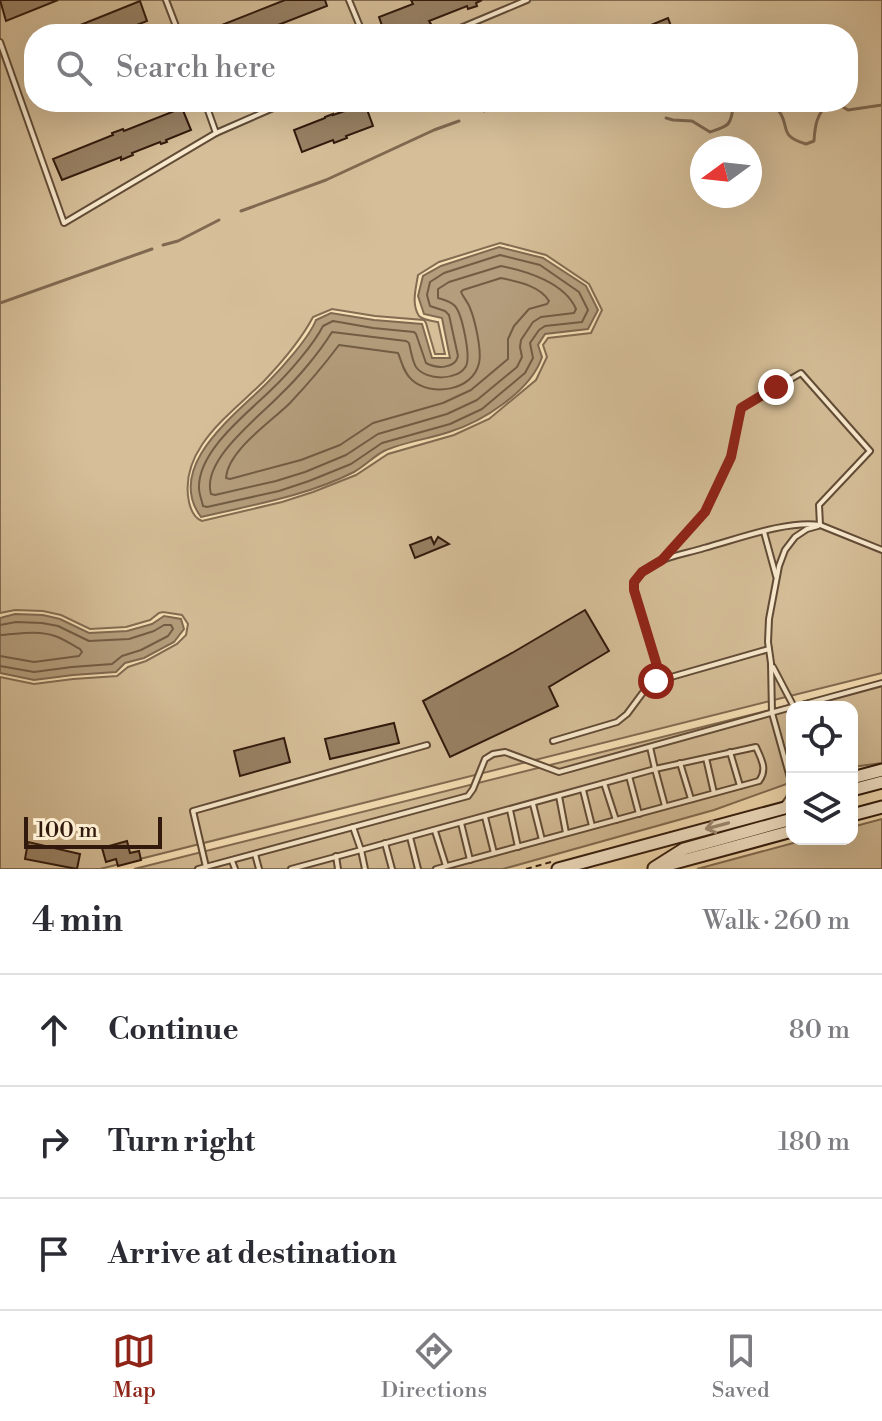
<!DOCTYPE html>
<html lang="en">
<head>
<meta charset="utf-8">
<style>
  :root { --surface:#fff; --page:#f2f2f3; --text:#2b2b33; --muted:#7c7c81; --line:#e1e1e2; --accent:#8f2418 }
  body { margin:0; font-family:"Libre Bodoni",serif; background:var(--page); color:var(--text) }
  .controls { position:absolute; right:24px; bottom:24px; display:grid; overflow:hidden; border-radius:16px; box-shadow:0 8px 32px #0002 }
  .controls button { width:72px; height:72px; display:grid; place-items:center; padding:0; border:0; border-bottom:2px solid var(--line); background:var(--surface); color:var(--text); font:40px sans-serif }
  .compass { position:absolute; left:690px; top:136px; width:72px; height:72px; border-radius:50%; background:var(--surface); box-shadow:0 8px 32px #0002; rotate:255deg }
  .scale { position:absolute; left:24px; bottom:20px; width:138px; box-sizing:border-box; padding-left:8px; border:4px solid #311a0d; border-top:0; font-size:22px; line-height:28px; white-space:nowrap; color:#311a0d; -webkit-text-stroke:6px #faebcf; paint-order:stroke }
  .stop { position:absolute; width:24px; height:24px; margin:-18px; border:6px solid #8f2418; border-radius:50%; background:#fff }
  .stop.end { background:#8f2418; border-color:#fff; box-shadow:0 2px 8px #0008 }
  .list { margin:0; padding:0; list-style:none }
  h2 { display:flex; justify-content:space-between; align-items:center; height:104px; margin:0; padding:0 32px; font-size:34px }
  h2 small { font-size:26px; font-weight:400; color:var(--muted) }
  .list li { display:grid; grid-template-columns:52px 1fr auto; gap:24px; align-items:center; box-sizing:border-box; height:112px; padding:0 32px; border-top:2px solid var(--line) }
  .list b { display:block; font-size:30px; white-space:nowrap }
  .list em { font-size:26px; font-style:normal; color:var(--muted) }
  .icon { flex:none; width:44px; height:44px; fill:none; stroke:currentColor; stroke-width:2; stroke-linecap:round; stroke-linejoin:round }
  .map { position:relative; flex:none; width:882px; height:869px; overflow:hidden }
  .search { position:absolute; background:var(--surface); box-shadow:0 8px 32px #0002; left:24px; right:24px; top:24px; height:88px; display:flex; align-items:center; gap:20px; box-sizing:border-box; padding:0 28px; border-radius:32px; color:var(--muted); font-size:30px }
  .sheet { height:440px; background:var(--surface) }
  nav { display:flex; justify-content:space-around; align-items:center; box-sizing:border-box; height:112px; border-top:2px solid var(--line); background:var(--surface); font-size:22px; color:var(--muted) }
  nav a { display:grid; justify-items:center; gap:4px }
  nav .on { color:var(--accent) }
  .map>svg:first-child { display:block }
  .green { fill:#d5be98; stroke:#836c52; stroke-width:2; fill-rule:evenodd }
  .water { fill:#b49d7c; stroke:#806950; stroke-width:2 }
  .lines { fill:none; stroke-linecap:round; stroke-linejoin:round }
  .shore { stroke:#725c44; stroke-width:2 }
  .stream { stroke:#806950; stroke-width:3 }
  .building { fill:#988164; stroke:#311a0d; stroke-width:2 }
  .lane-casing { stroke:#624c37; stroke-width:8 }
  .secondary-casing { stroke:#311a0d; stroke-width:15 }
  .path { stroke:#311a0d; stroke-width:2; stroke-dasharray:6 4; stroke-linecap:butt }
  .lane { stroke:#faebcf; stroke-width:4 }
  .secondary { stroke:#faebcf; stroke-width:11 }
  .oneway { stroke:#a08d78 }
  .route { stroke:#8f2418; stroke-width:10 }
</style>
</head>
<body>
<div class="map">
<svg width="882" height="869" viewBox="0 0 882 869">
  <rect width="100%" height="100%" fill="#f7e0b5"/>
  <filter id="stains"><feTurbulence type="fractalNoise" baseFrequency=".0025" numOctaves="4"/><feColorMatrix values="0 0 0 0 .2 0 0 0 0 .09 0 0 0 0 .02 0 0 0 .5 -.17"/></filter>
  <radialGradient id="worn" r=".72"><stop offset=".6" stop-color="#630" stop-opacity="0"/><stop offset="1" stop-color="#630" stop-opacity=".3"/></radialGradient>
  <g class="green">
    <path d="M0,0H882V673L100,869H0V677L34,684L73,679L117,676L128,667L146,661L177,644L186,635L188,624L182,615L163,612L159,613L150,620L126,627L90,629L61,615L43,611L15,610L0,613ZM34,34H848V102H34ZM702,148H750V196H702ZM500,243L546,255L589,284L602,310L591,333L548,338L543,345L547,357L536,380L489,419L454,435L388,454L356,475L313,492L282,502L202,521C194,518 191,511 189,502C178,449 231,414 264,381C282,362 301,340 313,317L332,309L375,316L424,320L426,323L435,354H445L438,322C432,321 423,320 419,316C411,304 416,288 418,275L439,262Z"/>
    <path d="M882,682V763L852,767V707H792V782L714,810L503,869H134Z"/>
    <path d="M882,819V869H697L808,839H852V827Z"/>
  </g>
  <g class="water">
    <path d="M499,247L543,258L586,286L598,310L588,329L545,334L538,345L542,357C531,391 482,422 449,432C429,439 403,442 384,451C374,456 365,466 354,472C307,496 252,505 201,517C164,467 235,415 266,384C281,369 309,338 316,320L331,313L374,320L422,324L432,358H450L442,318L424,314L418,296L423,276L441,266Z"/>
    <path d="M15,614L43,615L60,619L89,633L127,631L152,624L164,616L181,619L184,629L174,642L144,658L125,663L116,672L73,675L34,680L0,673V618Z"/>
  </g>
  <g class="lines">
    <g class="shore">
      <path d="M500,255L540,265L579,292L588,310L582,322L545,326L539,330L530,343L533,358L525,373L482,409L450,424L382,443L351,464L309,481L279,491L207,507L203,506C202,501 199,494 199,488C198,450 248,413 272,389C288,374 314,344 323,326L333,321L373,328L414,332L416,334L426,363C437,369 455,369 458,356L449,315L445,311L430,306L427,295L430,282L444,273Z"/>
      <path d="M501,266C527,271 565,283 576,309L574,313L541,317L533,322L521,340L520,347L522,357L517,367L477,400L447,414L378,434L346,455L305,472L276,481L215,495L211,494C201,460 259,417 280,395C298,378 319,353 332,332L406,341L409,343C411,351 412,360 416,367C426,381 458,381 466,366C471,356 462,314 455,306C450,301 444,300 438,298V289L449,282Z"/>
      <path d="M501,278C519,282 540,286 549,301L547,304L529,309L514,326L508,339V359L471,390L443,403L373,423L340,445L301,460L230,479L226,478C228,450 271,422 290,403C307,385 324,365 339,345L398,353C402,362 403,372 412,380C431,397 473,391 479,363C482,351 475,320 470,308C468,302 463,297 461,292L463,290Z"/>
      <path d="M0,625L16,622L42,623L58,626L89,641L129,639L154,631L164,625H171L173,629L168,636L141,650L122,656L112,664L72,667L34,672L0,666"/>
      <path d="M0,635C18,634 37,630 55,636C64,639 72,645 80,649L82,652L79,656L34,662L0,656"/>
    </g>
    <g class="stream">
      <path d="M767,102C770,105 775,107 778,110C791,125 777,136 806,144L814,141C815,124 817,115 828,103H836L848,110L882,105"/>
      <path d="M484,111L504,102"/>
      <path d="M666,118L673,120L692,121L710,132C728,126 731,126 733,107L741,102"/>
      <path d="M241,211L326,180L434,130L459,121"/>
      <path d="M163,245L178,241L219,220"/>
      <path d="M0,303L152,249"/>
    </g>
  </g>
  <g class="building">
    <path d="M0,0H58L6,21Z"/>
    <path d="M285,0H325L327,6L255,34H199Z"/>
    <path d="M411,0H482L476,3L477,6L468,9L467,6L429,21L431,24L421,28L420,25L396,34H385L379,17L413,4Z"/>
    <path d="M140,1L147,21L114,34H58Z"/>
    <path d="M668,18L674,34H629Z"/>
    <path d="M365,104L373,126L346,136L347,138L334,143L333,140L302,152L294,130L325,118V117L333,114V115Z"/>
    <path d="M182,108L191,130L166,140L167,142L161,144L160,142L132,153L133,155L121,160V157L62,180L53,159L113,135L112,133L123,129L124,131Z"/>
    <path d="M431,537L434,544L438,537L449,544L415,558L410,545Z"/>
    <path d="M585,610L609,651L549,687L558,706L450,757L423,701L512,653Z"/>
    <path d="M394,723L399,743L330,759L325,739Z"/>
    <path d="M284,738L290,762L240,776L234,751Z"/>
    <path d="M127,841L130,853L139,851L141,860L118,866L116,859L106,862L102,848Z"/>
    <path d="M28,842L80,854L77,869L25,859Z"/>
  </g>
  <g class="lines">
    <defs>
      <g id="lane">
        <path d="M166,0L179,34"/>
        <path d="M349,0L363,34"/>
        <path d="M446,34L527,0"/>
        <path d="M0,42L64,223L216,133L205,102"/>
        <path d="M216,133L287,102"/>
        <path d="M764,532L776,576"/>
        <path d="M662,560L705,512L731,457L741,408L801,373L870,451L819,505L820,525"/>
        <path d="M773,667L794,707"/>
        <path d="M650,683L658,669L634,590C634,576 645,569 656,563C671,555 689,553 704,548C738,539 787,520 820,525L882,550"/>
        <path d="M794,707L882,683"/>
        <path d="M553,741L617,722L627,714L650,683L769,649"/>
        <path d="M730,752L740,786"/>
        <path d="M706,758L714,793"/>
        <path d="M680,763L691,799"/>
        <path d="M629,776L639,814"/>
        <path d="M604,783L616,820"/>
        <path d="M792,785L772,713L771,663L768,642L769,619L779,566L785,550L795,537L807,529L818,526"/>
        <path d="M583,790L592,826"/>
        <path d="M559,796L566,833"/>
        <path d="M533,804L542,840"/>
        <path d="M783,806L789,798L792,787"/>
        <path d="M510,810L518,847"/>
        <path d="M485,817L494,853"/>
        <path d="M461,823L470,860"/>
        <path d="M435,831L446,866"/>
        <path d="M410,837L418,869"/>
        <path d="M385,843L392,869"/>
        <path d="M255,854L259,869"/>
        <path d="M336,856L338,869"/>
        <path d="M232,861L235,869"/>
        <path d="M206,867L193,811L427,745"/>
        <path d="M198,869L468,796L473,789L485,759L493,754L505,752L559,772L792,707"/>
        <path d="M291,869L361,850L353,827"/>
        <path d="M365,869L361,850L655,769L665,806"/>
        <path d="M436,869L759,781C768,769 761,759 756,747L655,769L650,747"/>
      </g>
      <g id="secondary">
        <path d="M852,778L882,770"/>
        <path d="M852,790L882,782"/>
        <path d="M852,815L882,807"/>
        <path d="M667,865L792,831"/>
        <path d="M654,868L684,849L792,819"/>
        <path d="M558,869L792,806"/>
      </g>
    </defs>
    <use href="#lane" class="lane-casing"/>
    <use href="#secondary" class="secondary-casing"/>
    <path class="path" d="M526,869L551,862"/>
    <use href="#lane" class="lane"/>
    <use href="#secondary" class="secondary"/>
  </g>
  <defs><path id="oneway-shaft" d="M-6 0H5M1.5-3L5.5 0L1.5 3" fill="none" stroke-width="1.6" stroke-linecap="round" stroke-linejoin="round" transform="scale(2)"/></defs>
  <use class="oneway" href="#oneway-shaft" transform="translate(717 826) rotate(165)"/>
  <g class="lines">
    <path class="route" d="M656,681L650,683L655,676L658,669L634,590V582L642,572L662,560L705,512L731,457L741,408L776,387"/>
  </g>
  <rect width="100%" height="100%" filter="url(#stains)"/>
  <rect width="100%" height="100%" fill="url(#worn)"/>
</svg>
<div class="controls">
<button><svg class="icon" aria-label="locate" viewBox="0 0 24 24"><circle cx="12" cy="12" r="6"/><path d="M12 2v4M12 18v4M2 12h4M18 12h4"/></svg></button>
<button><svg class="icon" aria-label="layers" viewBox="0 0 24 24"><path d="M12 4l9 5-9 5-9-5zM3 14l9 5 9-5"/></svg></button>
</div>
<svg class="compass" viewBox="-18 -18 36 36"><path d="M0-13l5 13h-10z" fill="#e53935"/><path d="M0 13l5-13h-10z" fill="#7c7c81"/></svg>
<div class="scale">100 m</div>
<div class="stop" style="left:656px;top:681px"></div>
<div class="stop end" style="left:776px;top:387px"></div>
<div class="search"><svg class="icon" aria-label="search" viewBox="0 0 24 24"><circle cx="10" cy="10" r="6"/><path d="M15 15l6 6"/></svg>Search here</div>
</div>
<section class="sheet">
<h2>4 min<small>Walk · 260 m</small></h2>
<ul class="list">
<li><svg class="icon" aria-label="ahead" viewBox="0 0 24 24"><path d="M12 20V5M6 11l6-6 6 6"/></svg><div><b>Continue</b></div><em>80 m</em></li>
<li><svg class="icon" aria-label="right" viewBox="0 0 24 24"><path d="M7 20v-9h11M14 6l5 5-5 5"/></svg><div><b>Turn right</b></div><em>180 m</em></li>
<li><svg class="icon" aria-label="arrive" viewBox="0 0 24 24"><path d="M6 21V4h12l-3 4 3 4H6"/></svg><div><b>Arrive at destination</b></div></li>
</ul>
</section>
<nav>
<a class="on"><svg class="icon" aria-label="map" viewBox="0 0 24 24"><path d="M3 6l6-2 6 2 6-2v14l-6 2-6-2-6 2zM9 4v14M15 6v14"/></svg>Map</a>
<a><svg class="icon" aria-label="directions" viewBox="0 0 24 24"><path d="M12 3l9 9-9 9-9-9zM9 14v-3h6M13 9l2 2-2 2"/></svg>Directions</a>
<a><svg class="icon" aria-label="saved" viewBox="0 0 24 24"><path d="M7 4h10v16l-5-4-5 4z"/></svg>Saved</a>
</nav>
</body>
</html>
